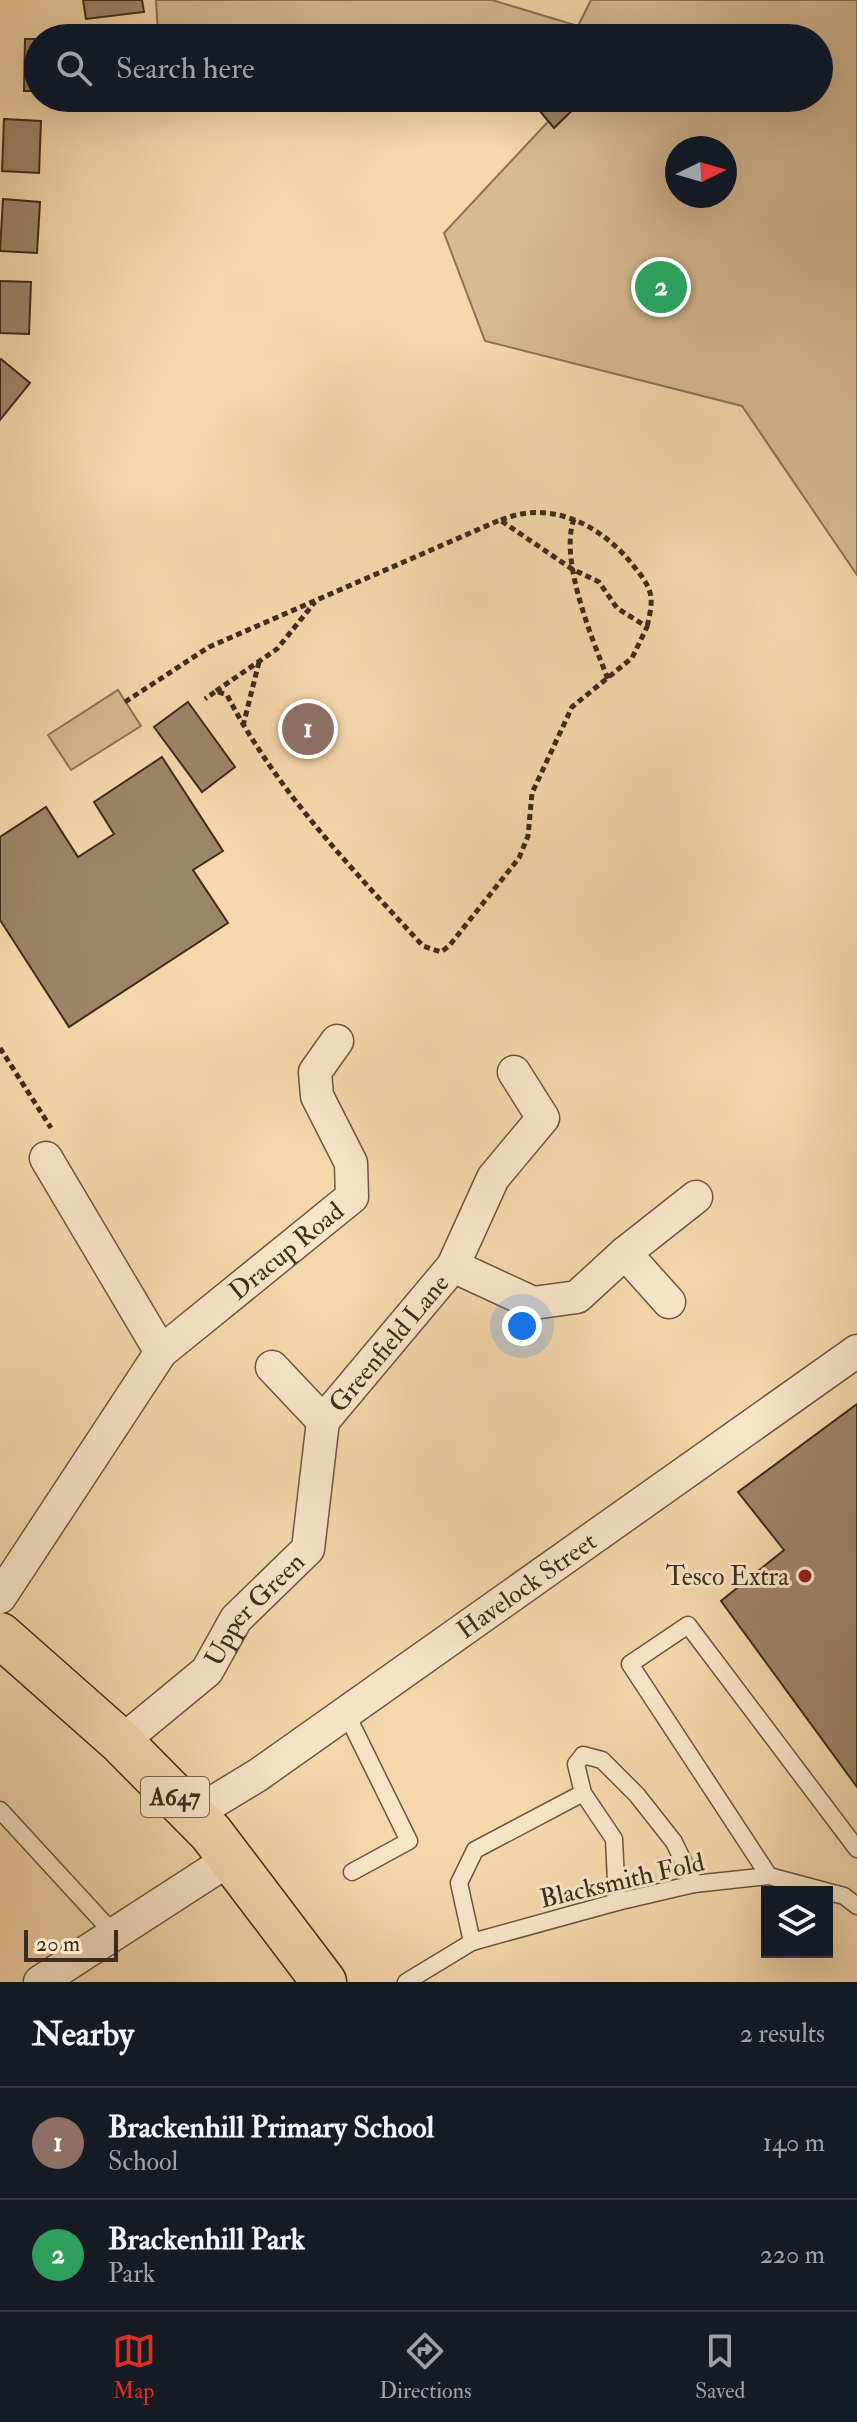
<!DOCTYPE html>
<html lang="en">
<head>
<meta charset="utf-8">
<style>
  :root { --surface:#171b24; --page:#242831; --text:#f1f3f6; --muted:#9ea1a6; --line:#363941; --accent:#d93025 }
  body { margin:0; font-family:"IM FELL Double Pica",serif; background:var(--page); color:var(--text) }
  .controls { position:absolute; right:24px; bottom:24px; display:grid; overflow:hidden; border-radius:0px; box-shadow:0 8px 32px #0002 }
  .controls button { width:72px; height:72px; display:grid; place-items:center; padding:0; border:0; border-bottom:2px solid var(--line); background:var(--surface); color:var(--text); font:40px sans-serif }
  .compass { position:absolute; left:665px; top:136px; width:72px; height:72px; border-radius:50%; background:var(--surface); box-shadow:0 8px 32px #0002; rotate:85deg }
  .scale { position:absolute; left:24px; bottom:20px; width:94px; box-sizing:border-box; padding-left:8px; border:4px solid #3e2c1d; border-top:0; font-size:22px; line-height:28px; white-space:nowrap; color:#3e2c1d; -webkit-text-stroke:6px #f8e5c8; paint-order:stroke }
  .you { position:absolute; left:522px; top:1326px; width:28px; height:28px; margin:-20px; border:6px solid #fff; border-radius:50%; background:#1a73e8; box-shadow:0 0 0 12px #1a73e833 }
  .badge { display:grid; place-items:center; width:52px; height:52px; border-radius:50%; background:var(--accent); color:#fff; font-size:26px; font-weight:700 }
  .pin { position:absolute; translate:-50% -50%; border:4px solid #fff; box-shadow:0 2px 8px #0006 }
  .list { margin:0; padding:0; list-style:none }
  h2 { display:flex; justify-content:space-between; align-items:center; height:104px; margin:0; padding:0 32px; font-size:34px }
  h2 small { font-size:26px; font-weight:400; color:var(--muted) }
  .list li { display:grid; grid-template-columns:52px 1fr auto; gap:24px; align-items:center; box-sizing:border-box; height:112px; padding:0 32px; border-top:2px solid var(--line) }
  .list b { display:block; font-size:30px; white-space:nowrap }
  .list p { margin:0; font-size:26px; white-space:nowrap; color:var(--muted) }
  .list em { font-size:26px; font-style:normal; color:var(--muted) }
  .icon { flex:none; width:44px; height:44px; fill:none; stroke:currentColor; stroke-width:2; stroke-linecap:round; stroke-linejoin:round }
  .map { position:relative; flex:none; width:857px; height:1982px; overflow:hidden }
  .search { position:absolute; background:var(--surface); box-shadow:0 8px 32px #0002; left:24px; right:24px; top:24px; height:88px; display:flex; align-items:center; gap:20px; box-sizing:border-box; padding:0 28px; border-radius:44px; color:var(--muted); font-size:30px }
  .sheet { height:328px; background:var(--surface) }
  nav { display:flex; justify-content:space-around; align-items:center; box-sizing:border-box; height:112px; border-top:2px solid var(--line); background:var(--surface); font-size:22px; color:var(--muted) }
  nav a { display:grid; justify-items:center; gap:4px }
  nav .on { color:var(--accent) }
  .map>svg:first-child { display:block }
  .green { fill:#d6ba93; stroke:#8a7358; stroke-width:2; fill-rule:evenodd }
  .building { fill:#9d8567; stroke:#3e2c1d; stroke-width:2 }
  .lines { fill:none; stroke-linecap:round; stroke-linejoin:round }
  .lane-casing { stroke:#6c5740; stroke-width:19 }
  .street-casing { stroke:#6c5740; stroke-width:35 }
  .primary-casing { stroke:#3e2c1d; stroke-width:47 }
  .path { stroke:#3e2c1d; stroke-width:5; stroke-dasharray:6 4; stroke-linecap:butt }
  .lane { stroke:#f8e5c8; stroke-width:16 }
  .street { stroke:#f8e5c8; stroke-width:32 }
  .primary { stroke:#f5d7ab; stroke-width:44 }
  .poi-dot { fill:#8f2418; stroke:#f8e5c8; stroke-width:3 }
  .labels { text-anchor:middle; stroke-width:6; stroke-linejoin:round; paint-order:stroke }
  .shield { fill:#f8e5c8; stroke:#766450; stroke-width:2 }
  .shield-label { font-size:24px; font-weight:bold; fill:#3e2c1d }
  .street-label { font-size:26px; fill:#3e2c1d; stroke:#f8e5c8 }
  .poi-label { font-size:26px; fill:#3e2c1d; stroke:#f8e5c8; text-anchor:end }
</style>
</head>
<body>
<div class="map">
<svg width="857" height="1982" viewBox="0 0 857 1982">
  <rect width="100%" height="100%" fill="#f5d7ab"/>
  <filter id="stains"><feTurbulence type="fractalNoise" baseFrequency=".0025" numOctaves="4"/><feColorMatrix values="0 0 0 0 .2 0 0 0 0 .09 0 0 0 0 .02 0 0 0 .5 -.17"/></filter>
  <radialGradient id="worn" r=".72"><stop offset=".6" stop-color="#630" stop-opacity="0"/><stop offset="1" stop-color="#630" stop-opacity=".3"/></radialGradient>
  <g class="green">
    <path d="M156,0H492L578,26L591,0H857V575L742,406L485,341L444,233L570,98H819V38H221L158,32ZM677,148H725V196H677Z"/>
    <path d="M118,690L141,726L71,770L48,735Z"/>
  </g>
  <g class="building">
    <path d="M83,0H142L144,12L86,19Z"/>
    <path d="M25,39H38V91H24Z"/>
    <path d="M529,98H585L554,128Z"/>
    <path d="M4,119L41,121L39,173L2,171Z"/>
    <path d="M3,199L40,202L37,253L0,251Z"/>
    <path d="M0,281L31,282L29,334L0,333Z"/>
    <path d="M1,359L30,383L0,420V360Z"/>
    <path d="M188,702L235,767L202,792L154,727Z"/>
    <path d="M162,757L223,851L193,870L228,923L69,1027L0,920V837L46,807L78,857L114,834L94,802Z"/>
    <path d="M857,1404V1787L721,1601L784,1550L738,1492Z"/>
  </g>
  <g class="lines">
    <defs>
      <g id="lane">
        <path d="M346,1713L409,1841L352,1872"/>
        <path d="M583,1793L576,1764L583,1755L602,1760L637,1795L674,1842L694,1884"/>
        <path d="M0,1810L114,1934"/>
        <path d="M769,1876L630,1664L688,1625L857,1849"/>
        <path d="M472,1942L459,1883L475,1850L583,1793L614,1839L617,1902"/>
        <path d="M406,1982L472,1942L617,1902L694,1884L769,1876L844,1896L857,1906"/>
      </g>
      <g id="street">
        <path d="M46,1158L161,1352"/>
        <path d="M625,1253L669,1302"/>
        <path d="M453,1266L533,1303L577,1297L625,1253L696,1197"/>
        <path id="s1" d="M323,1421L453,1266L493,1178L543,1118L514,1072"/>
        <path id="s2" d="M0,1597L161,1352L352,1197L351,1163L317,1096L315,1072L337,1041"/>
        <path id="s3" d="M121,1742L207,1671L236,1619L308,1549L323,1421L272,1367"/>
        <path id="s4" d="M192,1815L258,1775L857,1351"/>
        <path d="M40,1982L230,1859"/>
      </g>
      <path id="primary" d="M0,1635L121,1742L211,1833L324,1982"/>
    </defs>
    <use href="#lane" class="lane-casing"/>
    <use href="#street" class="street-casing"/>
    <use href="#primary" class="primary-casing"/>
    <g class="path">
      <path d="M574,519C559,559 592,639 608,679"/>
      <path d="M501,520C550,499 601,525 632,564C640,574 649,584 651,597C652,606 649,618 647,627"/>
      <path d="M216,691L277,649L315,602"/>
      <path d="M125,702L209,647L500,520L572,569L599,582L617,608L647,627L632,658L572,707L532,793L528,836L519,858L449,946L441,952L423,946C351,868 276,790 227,695L216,691L205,699"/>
      <path d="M243,726L259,662"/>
      <path d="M0,1048L51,1128"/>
    </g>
    <use href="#lane" class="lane"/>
    <use href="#street" class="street"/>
    <use href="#primary" class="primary"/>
  </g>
  <circle class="poi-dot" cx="805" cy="1576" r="8"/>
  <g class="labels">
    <rect class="shield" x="141" y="1777" width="68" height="40" rx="6"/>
    <g class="shield-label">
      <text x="175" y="1805">A647</text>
    </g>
    <g class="street-label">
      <text dy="9" stroke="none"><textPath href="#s2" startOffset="454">Dracup Road</textPath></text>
      <text dy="9" stroke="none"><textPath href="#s1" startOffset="102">Greenfield Lane</textPath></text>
      <text dy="9" stroke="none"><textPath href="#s4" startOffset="406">Havelock Street</textPath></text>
      <text dy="9" stroke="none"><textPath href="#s3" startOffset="190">Upper Green</textPath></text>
      <text transform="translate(622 1880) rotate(-13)" y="9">Blacksmith Fold</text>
    </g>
    <g class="poi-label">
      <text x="789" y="1585">Tesco Extra</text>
    </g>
  </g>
  <rect width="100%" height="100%" filter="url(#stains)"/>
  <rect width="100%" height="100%" fill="url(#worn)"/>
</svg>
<div class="controls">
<button><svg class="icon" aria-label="layers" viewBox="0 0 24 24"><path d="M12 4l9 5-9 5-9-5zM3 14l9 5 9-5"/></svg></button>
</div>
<svg class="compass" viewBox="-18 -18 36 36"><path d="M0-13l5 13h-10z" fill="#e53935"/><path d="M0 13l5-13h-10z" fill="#9ea1a6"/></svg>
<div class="scale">20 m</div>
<div class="you"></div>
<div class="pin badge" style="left:308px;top:729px;background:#8d6e63">1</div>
<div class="pin badge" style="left:661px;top:287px;background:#2e9e5b">2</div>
<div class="search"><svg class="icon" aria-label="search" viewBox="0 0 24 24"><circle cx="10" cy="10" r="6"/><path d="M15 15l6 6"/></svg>Search here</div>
</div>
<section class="sheet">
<h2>Nearby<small>2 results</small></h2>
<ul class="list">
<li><span class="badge" style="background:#8d6e63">1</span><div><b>Brackenhill Primary School</b><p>School</p></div><em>140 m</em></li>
<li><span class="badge" style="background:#2e9e5b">2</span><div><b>Brackenhill Park</b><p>Park</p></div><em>220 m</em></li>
</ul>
</section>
<nav>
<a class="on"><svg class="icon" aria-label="map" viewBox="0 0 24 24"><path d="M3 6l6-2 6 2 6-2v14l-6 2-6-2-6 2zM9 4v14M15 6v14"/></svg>Map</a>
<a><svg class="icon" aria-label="directions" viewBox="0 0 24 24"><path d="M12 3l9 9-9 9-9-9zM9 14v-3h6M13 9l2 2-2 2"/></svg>Directions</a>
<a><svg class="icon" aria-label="saved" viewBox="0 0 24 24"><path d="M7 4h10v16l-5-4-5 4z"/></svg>Saved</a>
</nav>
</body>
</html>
